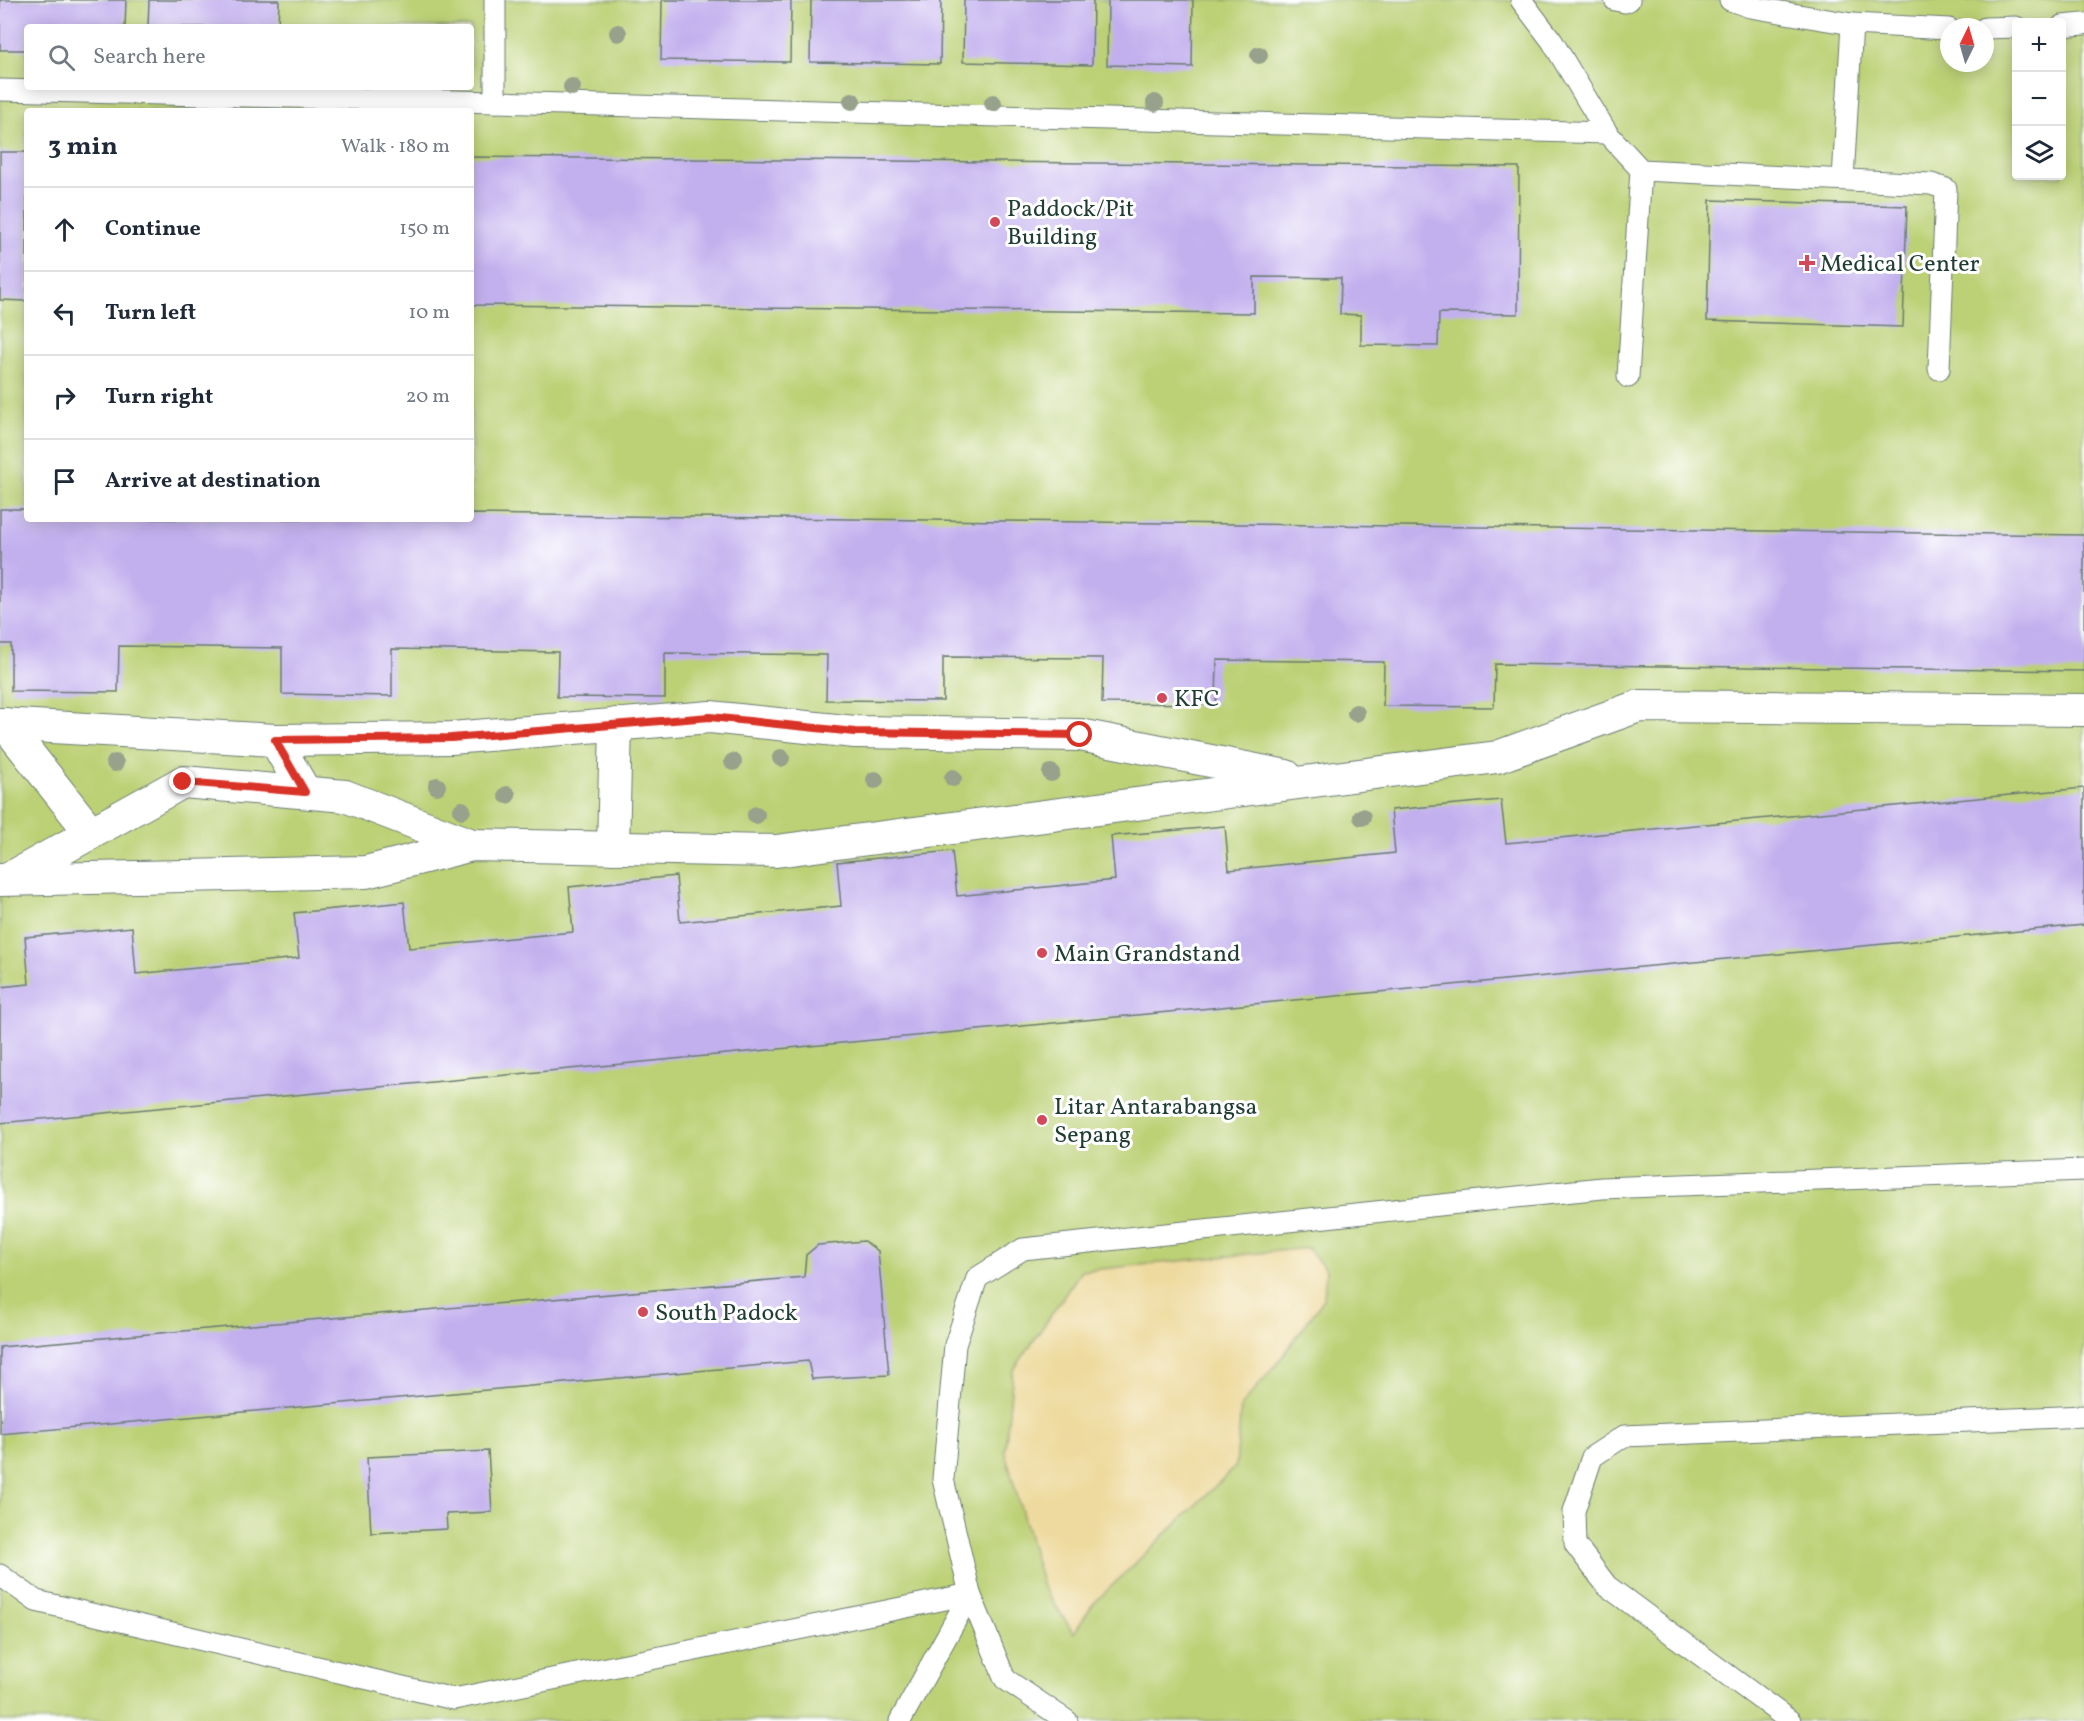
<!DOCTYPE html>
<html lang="en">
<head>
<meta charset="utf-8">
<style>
  :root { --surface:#fff; --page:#f6f6f7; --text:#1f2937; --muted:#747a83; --line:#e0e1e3 }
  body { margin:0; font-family:Vollkorn,serif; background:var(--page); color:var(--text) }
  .controls { position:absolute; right:18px; top:18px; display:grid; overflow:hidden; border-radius:6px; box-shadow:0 3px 15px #0003 }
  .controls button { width:54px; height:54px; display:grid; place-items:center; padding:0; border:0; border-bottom:2px solid var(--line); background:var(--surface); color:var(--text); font:30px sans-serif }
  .compass { position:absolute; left:1940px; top:18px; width:54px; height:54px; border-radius:50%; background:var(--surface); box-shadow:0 3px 15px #0003; rotate:5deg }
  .stop { position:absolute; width:18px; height:18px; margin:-14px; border:4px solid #d93025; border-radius:50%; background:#fff }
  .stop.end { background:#d93025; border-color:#fff; box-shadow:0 2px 6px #0008 }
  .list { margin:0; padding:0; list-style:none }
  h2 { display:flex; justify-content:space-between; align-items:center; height:78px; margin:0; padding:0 24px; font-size:26px }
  h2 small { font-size:20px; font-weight:400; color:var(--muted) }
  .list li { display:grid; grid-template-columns:39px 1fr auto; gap:18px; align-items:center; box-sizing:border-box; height:84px; padding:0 24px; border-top:2px solid var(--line) }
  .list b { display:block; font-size:22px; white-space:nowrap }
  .list em { font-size:20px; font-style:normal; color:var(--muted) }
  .icon { flex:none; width:33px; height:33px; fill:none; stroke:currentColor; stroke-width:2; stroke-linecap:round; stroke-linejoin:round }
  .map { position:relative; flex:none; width:2084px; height:1721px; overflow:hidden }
  .search { position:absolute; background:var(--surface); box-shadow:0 3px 15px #0003; left:24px; top:24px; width:450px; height:66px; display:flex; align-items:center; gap:15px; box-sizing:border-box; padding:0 21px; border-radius:6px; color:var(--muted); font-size:22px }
  .panel { position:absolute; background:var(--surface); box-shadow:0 3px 15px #0003; left:24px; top:108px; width:450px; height:414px; border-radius:6px }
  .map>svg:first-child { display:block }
  .green { fill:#bcd074; stroke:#6e8654; stroke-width:1.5; fill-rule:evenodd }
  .sand { fill:#eeda9e; stroke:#868c69; stroke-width:1.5 }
  .building { fill:#c2b0ee }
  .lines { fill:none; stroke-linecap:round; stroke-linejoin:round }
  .service-casing { stroke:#6b7b71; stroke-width:23 }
  .pedestrian-casing { stroke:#6b7b71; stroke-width:34 }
  .service { stroke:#fff; stroke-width:21 }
  .pedestrian { stroke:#fff; stroke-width:32 }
  .tree { fill:#97a18b }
  .route { stroke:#d93025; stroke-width:8 }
  .poi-dot { fill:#d1495b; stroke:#fff; stroke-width:2 }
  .labels { text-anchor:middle; stroke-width:6; stroke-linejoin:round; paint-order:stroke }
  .poi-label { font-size:24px; fill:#1f3d34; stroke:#fff; text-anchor:start }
</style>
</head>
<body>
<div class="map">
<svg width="2084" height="1721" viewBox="0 0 2084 1721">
  <rect width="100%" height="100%" fill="#fff"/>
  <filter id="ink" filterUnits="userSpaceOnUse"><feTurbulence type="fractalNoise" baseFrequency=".0167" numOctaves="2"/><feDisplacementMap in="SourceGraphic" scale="12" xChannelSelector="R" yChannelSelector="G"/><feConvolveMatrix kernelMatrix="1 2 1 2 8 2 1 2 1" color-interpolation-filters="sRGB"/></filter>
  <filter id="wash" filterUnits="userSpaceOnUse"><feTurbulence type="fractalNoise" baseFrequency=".008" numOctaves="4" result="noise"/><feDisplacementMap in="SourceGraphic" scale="24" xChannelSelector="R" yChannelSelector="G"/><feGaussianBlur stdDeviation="1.35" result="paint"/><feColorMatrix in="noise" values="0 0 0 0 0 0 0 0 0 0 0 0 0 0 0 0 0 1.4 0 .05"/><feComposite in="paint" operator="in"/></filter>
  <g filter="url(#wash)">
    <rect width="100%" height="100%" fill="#f9efe1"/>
    <path class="green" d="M0,0H2084V1721H0ZM2016,22H2062V176H2016ZM27,27H471V87H27ZM1949,27H1985V63H1949ZM27,111H471V519H27Z"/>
    <path class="sand" d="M1308,1248L1326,1270L1324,1299L1279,1361L1241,1406L1236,1466L1093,1604L1074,1633L1043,1587L1005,1452L1013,1371L1081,1271Z"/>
    <g id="blocks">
      <g class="building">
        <path d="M0,0H126L125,27H27V50H0Z"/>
        <path d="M149,0H279L278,27H148Z"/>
        <path d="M662,0H791L790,62L661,60Z"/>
        <path d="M811,0H941L940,64L810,62Z"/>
        <path d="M964,0H1093L1092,65L963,62Z"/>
        <path d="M1108,0H1193L1192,67L1107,65Z"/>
        <path d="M0,152H27V301L0,300Z"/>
        <path d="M471,157L1519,167L1518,314L1439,313L1438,346L1361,345V315L1340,314L1341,278L1254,277V313L471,305Z"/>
        <path d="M1710,200L1907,206L1903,327L1707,321Z"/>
        <path d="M0,509H27V519H471V514L2084,535V671L1495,664L1494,707L1383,706L1384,662L1217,660L1216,704L1102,703L1103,658L943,657V701L826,700L827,655L665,653V698L557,697L558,652L392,649V696L282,694V648L119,646L118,692L11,691V644H0Z"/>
        <path d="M2084,788V925L0,1123V987L29,984L25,937L132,927L136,974L299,958L294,913L404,902L409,948L573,932L569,887L676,876L680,922L841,906L837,862L952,851L957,896L1115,880L1111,836L1225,826L1229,870L1395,853L1391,810L1501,800L1506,843Z"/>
        <path d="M864,1241L878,1251L889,1375L812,1379L808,1361L0,1434V1347L804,1277L806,1255L818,1245Z"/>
        <path d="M488,1451L492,1512L446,1514L447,1529L371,1533L367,1457Z"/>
      </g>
    </g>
  </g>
  <g filter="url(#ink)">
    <use href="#blocks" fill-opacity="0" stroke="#6b7b71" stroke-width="1.5"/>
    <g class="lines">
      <defs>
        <g id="service">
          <path d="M1521,0L1552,41L1607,133L1641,170L1931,184L1946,189L1939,369"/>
          <path d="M1615,0L1625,2L1629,0"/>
          <path d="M1730,0L1750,7L1852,24L1949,29"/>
          <path d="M2062,26L2084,24"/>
          <path d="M1985,28L2016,27"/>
          <path d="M0,90L495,102L1607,133"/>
          <path d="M495,102V0"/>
          <path d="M1843,179L1852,24"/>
          <path d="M1628,377L1641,170"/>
          <path d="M0,1575L36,1601L454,1699L970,1594"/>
          <path d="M900,1721L970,1594"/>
          <path d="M1067,1721L1005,1679L970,1594L943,1479L955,1345L977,1278L1023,1249L1602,1188L2084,1170"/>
          <path d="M1790,1721L1607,1586L1575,1544L1574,1511L1592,1457L1624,1436L2084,1416"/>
        </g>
        <g id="pedestrian">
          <path d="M0,724L275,740L451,738L710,717L855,732L1080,735L1286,776"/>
          <path d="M5,724L91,833"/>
          <path d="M275,740L305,792"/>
          <path d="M613,848L616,724"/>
          <path d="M10,878L183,782L345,796L472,845"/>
          <path d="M0,880L366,872L472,845L776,851L1497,757L1639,706L2084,710"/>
        </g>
      </defs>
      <use href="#service" class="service-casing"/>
      <use href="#pedestrian" class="pedestrian-casing"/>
      <use href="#service" class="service"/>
      <use href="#pedestrian" class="pedestrian"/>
    </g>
    <g class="tree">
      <circle cx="618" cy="33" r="9"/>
      <circle cx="1259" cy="55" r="9"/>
      <circle cx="572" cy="87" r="9"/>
      <circle cx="852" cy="101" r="9"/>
      <circle cx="993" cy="103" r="9"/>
      <circle cx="1155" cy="103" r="9"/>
      <circle cx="1356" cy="713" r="9"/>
      <circle cx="781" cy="758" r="9"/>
      <circle cx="733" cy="762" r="9"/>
      <circle cx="115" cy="763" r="9"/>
      <circle cx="1051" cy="773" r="9"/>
      <circle cx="953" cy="778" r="9"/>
      <circle cx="875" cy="780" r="9"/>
      <circle cx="437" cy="786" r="9"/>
      <circle cx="507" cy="795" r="9"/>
      <circle cx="462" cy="810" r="9"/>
      <circle cx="756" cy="815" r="9"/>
      <circle cx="1362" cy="817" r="9"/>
    </g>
  </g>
  <g class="lines" filter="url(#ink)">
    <path class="route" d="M183,782L305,792L275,740L451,738L710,717L855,732L1080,735"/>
  </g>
  <g class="poi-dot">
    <circle cx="995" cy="222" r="6"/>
    <path d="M1804 254h6v6h6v6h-6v6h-6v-6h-6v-6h6z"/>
    <circle cx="1162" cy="698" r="6"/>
    <circle cx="1042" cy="953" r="6"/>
    <circle cx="1042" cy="1120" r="6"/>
    <circle cx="643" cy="1312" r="6"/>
  </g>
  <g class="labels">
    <g class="poi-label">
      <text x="1007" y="216">Paddock/Pit<tspan x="1007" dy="28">Building</tspan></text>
      <text x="1820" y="271">Medical Center</text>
      <text x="1174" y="706">KFC</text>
      <text x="1054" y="961">Main Grandstand</text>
      <text x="1054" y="1114">Litar Antarabangsa<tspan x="1054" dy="28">Sepang</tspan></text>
      <text x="655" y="1320">South Padock</text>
    </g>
  </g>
</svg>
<div class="controls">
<button>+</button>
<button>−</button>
<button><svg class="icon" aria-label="layers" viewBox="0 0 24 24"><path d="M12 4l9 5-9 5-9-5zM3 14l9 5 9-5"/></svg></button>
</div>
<svg class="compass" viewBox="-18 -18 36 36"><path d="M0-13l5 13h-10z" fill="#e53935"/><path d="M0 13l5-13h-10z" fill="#747a83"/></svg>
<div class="stop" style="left:1080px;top:735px"></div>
<div class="stop end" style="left:183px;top:782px"></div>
<div class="search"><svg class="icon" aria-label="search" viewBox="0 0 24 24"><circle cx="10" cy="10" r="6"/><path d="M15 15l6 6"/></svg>Search here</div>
<section class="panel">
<h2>3 min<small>Walk · 180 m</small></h2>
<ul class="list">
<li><svg class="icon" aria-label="ahead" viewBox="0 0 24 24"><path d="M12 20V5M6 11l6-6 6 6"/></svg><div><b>Continue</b></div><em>150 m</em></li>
<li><svg class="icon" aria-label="left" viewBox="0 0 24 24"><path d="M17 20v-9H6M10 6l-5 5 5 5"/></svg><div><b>Turn left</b></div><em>10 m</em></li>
<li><svg class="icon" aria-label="right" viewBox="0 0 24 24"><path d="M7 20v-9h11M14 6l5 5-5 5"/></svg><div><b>Turn right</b></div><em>20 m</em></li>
<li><svg class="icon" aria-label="arrive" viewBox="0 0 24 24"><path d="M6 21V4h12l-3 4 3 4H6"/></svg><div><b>Arrive at destination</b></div></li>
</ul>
</section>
</div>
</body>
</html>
